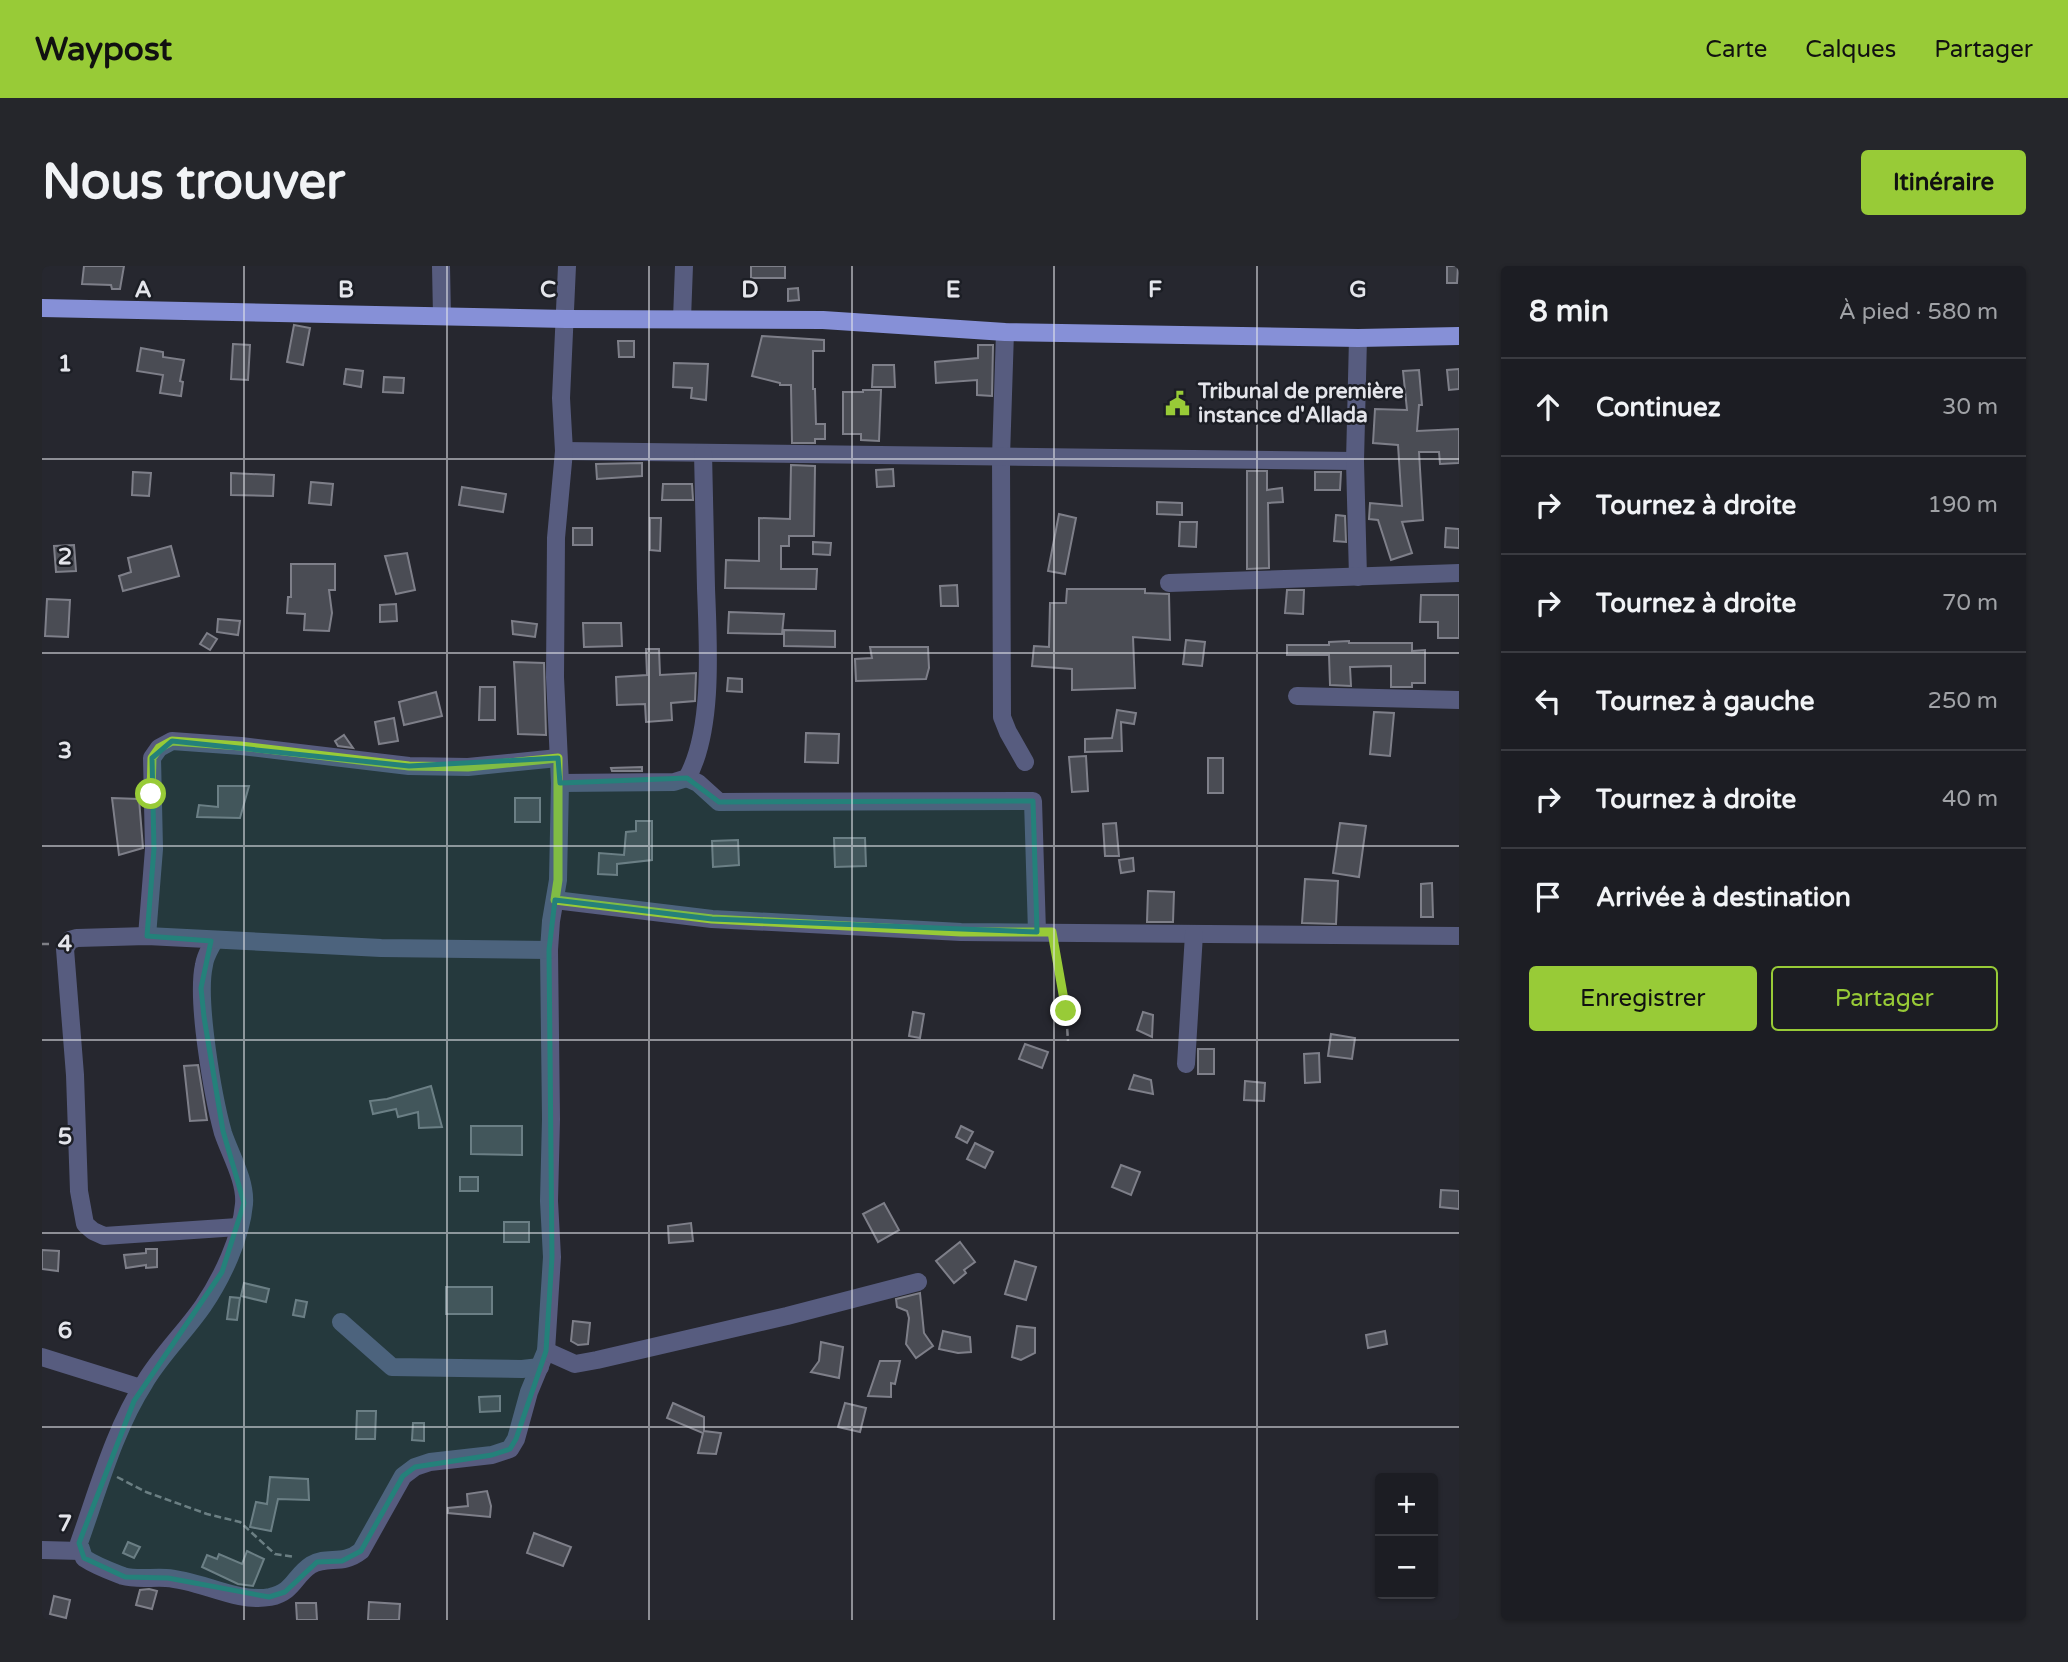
<!DOCTYPE html>
<html lang="fr">
<head>
<meta charset="utf-8">
<style>
  :root { --surface:#1c1d23; --page:#25262b; --text:#f1f3f6; --muted:#a0a2a6; --line:#3a3b41; --accent:#98cb37 }
  body { margin:0; font-family:"Varela Round",sans-serif; background:var(--page); color:var(--text) }
  .controls { position:absolute; right:21px; bottom:21px; display:grid; overflow:hidden; border-radius:7px; box-shadow:0 2px 5px #0004 }
  .controls button { width:63px; height:63px; display:grid; place-items:center; padding:0; border:0; border-bottom:2px solid var(--line); background:var(--surface); color:var(--text); font:35px sans-serif }
  .stop { position:absolute; width:21px; height:21px; margin:-16px; border:5px solid #98cb37; border-radius:50%; background:#fff }
  .stop.end { background:#98cb37; border-color:#fff; box-shadow:0 2px 7px #0008 }
  .list { margin:0; padding:0; list-style:none }
  h2 { display:flex; justify-content:space-between; align-items:center; height:91px; margin:0; padding:0 28px; font-size:30px }
  h2 small { font-size:23px; font-weight:400; color:var(--muted) }
  .list li { display:grid; grid-template-columns:46px 1fr auto; gap:21px; align-items:center; box-sizing:border-box; height:98px; padding:0 28px; border-top:2px solid var(--line) }
  .list b { display:block; font-size:26px; white-space:nowrap }
  .list em { font-size:23px; font-style:normal; color:var(--muted) }
  .actions { display:flex; gap:14px; padding:21px 28px }
  .actions a { flex:1; padding:16px 0; border:2px solid var(--accent); border-radius:7px; text-align:center; font-size:24px; color:var(--accent) }
  .actions .main { background:var(--accent); color:#111 }
  .icon { flex:none; width:38px; height:38px; fill:none; stroke:currentColor; stroke-width:2; stroke-linecap:round; stroke-linejoin:round }
  .map { position:relative; flex:none; width:1417px; height:1354px; overflow:hidden; border-radius:7px }
  header { display:flex; align-items:center; gap:42px; box-sizing:border-box; height:98px; padding:0 35px; background:var(--accent); color:#111 }
  header strong { font-size:33px }
  nav { display:flex; gap:38px; margin-inline-start:auto; font-size:24px }
  .intro { display:flex; align-items:center; justify-content:space-between; box-sizing:border-box; height:168px; padding:0 42px }
  h1 { margin:0; font-size:49px }
  .button { padding:18px 32px; border-radius:7px; background:var(--accent); color:#111; font-size:24px; font-weight:700 }
  main { display:flex; gap:42px; padding:0 42px }
  aside { flex:1; background:var(--surface); border-radius:7px; box-shadow:0 2px 5px #0004 }
  .map>svg:first-child { display:block }
  .building { fill:#4a4c54; stroke:#7e7f89; stroke-width:2 }
  .lines { fill:none; stroke-linecap:round; stroke-linejoin:round }
  .path { stroke:#7e7f86; stroke-width:2.5; stroke-dasharray:7 3.5; stroke-linecap:butt }
  .minor { stroke:#575c7f; stroke-width:18 }
  .major { stroke:#8690d7; stroke-width:18 }
  .route { stroke:#98cb37; stroke-width:9 }
  .marked { fill:#24817a; fill-opacity:0.2; stroke:#24817a; stroke-width:5; stroke-linejoin:round }
  .grid { fill:none; stroke:#e4e5eb; stroke-width:2; stroke-opacity:0.55 }
  .labels { text-anchor:middle; stroke-width:5; stroke-linejoin:round; paint-order:stroke }
  .poi-label { font-size:21px; font-weight:bold; fill:#e4e5eb; stroke:#1c1e25; text-anchor:start }
  .grid-label { font-size:23px; text-anchor:middle; font-weight:bold; fill:#e4e5eb; stroke:#1c1e25; stroke-width:5; stroke-linejoin:round; paint-order:stroke }
</style>
</head>
<body>
<header>
<strong>Waypost</strong>
<nav><a>Carte</a><a>Calques</a><a>Partager</a></nav>
</header>
<div class="intro"><h1>Nous trouver</h1><a class="button">Itinéraire</a></div>
<main>
<div class="map">
<svg width="1417" height="1354" viewBox="0 0 1417 1354">
  <rect width="100%" height="100%" fill="#26272f"/>
  <g class="building">
    <path d="M42,0H82L78,23H70L69,19L40,18Z"/>
    <rect x="709" y="0" width="34" height="12"/>
    <path d="M1405,0H1416L1415,17H1405Z"/>
    <path d="M756,22L757,34L746,35V23Z"/>
    <path d="M252,59L268,62L261,99L245,96Z"/>
    <path d="M720,70L782,74V85H771V123H773L774,158H783V173H773V177H750L749,119H738V117L710,110Z"/>
    <path d="M576,75H592V91H577Z"/>
    <path d="M191,78L208,79L206,114L189,113Z"/>
    <path d="M936,79H951L950,130L935,129V114L894,117L893,96L936,92Z"/>
    <path d="M99,82L121,86V91L142,94L138,115L141,116L139,130L118,127L121,109L95,105Z"/>
    <path d="M632,97L666,98L664,134L649,132L650,122L631,121Z"/>
    <path d="M831,99H852L853,121H830Z"/>
    <path d="M304,103L321,105L319,121L302,118Z"/>
    <path d="M1417,103V123L1407,124L1405,104Z"/>
    <path d="M1377,104L1380,139H1377L1375,165L1417,163V197L1398,198L1397,186H1377L1381,254L1360,256L1370,287L1349,294L1336,254L1327,253L1328,237L1360,240L1356,179L1331,177L1333,143L1365,144L1361,105Z"/>
    <path d="M342,111L362,112L361,127L341,126Z"/>
    <path d="M821,124H839L837,175L819,174V168H801V126H821Z"/>
    <path d="M600,197V210L555,213L554,198Z"/>
    <path d="M749,199L773,200L772,270H747V280H739V303H775L774,323L683,322L684,294L717,295V252L748,253Z"/>
    <path d="M851,203L852,220L835,221L834,204Z"/>
    <path d="M1205,205H1225V224L1240,222L1241,236L1226,237L1227,302L1205,303Z"/>
    <path d="M91,206L109,207L107,230L90,229Z"/>
    <path d="M1273,206H1299L1298,224H1273Z"/>
    <path d="M189,207L232,209L231,230L189,229Z"/>
    <path d="M269,216L291,218L289,239L267,237Z"/>
    <path d="M621,218H650L651,234H620Z"/>
    <path d="M420,221L464,228L461,246L417,239Z"/>
    <path d="M1115,236L1140,237V249L1115,248Z"/>
    <path d="M1017,248L1034,252L1023,308L1006,305Z"/>
    <path d="M1294,249L1303,250L1304,276L1292,275Z"/>
    <path d="M608,252H619L618,285L608,284Z"/>
    <path d="M1138,256H1155L1154,281L1137,280Z"/>
    <rect x="531" y="262" width="19" height="17"/>
    <path d="M1404,262L1417,263V282L1403,281Z"/>
    <path d="M771,276L789,277L788,289L771,288Z"/>
    <path d="M32,279L34,305L14,306L12,280Z"/>
    <path d="M129,280L137,310L81,325L77,310L89,306L86,292Z"/>
    <path d="M365,287L373,324L354,328L343,290Z"/>
    <path d="M249,298H293V324H287L290,347L287,365L262,364L263,348L245,347L246,331H249Z"/>
    <path d="M915,319L916,340H899L898,320Z"/>
    <path d="M1025,323H1103V327L1127,328L1128,374L1091,371L1093,422L1030,424V403L990,400L992,380L1007,381L1008,337H1024Z"/>
    <path d="M1245,324H1262L1261,348L1243,347Z"/>
    <path d="M1379,329H1417V372H1396V356H1378Z"/>
    <path d="M5,333L28,334L26,371L3,370Z"/>
    <path d="M354,338L355,355L338,356V339Z"/>
    <path d="M687,346L742,348L740,368L686,367Z"/>
    <path d="M176,353L198,355L196,369L175,366Z"/>
    <path d="M470,355L495,358L493,371L471,368Z"/>
    <path d="M541,357H579L580,380L542,381Z"/>
    <path d="M742,364L793,365V381L742,380Z"/>
    <path d="M165,367L175,373L168,384L158,378Z"/>
    <path d="M1144,374L1163,376L1160,400L1141,398Z"/>
    <path d="M1307,375V377H1370V385L1383,384V417H1370V421H1349V400L1308,401L1309,420L1288,419L1287,389H1245V379H1287V376Z"/>
    <path d="M828,381H886L887,402L884,413L814,415L813,393L830,392Z"/>
    <path d="M604,383H617L618,409L654,407L653,435L629,437L630,454L604,456L603,438L575,439L574,411L605,409Z"/>
    <path d="M472,396L502,397L504,469L476,468Z"/>
    <path d="M686,412L700,413V426L685,425Z"/>
    <path d="M438,421H453V454H437Z"/>
    <path d="M394,426L400,450L362,459L357,436Z"/>
    <path d="M1075,444L1094,447L1092,458L1079,456L1080,485L1043,486V473L1070,472Z"/>
    <path d="M1332,446L1352,447L1348,490L1328,488Z"/>
    <path d="M352,452L356,475L337,478L333,456Z"/>
    <path d="M764,467L797,468L796,497L763,496Z"/>
    <path d="M302,469L311,482L296,480L293,475Z"/>
    <path d="M1044,490L1046,525L1030,526L1027,491Z"/>
    <rect x="1166" y="492" width="15" height="35"/>
    <path d="M600,501V505H570L569,502Z"/>
    <path d="M176,520H207L198,552L155,551L157,539L176,541Z"/>
    <path d="M70,532L97,533L101,582L77,589Z"/>
    <rect x="473" y="532" width="25" height="24"/>
    <path d="M594,555H610V594L575,598V609L556,608L557,587L582,589L584,566L594,565Z"/>
    <path d="M1074,557L1077,590H1063L1061,558Z"/>
    <path d="M1298,557L1324,560L1317,611L1291,607Z"/>
    <path d="M792,572H823L824,600L793,601Z"/>
    <path d="M696,574L697,599L671,601L670,575Z"/>
    <path d="M1091,592L1092,605L1079,607L1077,594Z"/>
    <path d="M1263,613L1296,615L1294,658L1260,657Z"/>
    <path d="M1390,617L1391,651H1379V618Z"/>
    <path d="M1106,625L1132,626L1131,656H1105Z"/>
    <path d="M871,746L882,748L878,772L867,770Z"/>
    <path d="M1101,746L1111,749L1110,771L1095,764Z"/>
    <path d="M1289,768L1313,772L1310,793L1286,790Z"/>
    <path d="M983,778L1006,786L1000,802L977,793Z"/>
    <rect x="1156" y="783" width="16" height="25"/>
    <path d="M1277,787L1278,816L1263,817L1262,788Z"/>
    <path d="M156,799L165,854L148,855L142,800Z"/>
    <path d="M1092,809L1109,814L1111,828L1087,823Z"/>
    <path d="M1203,815L1223,817L1222,835L1202,834Z"/>
    <path d="M389,820L400,861L377,862L376,846L356,851L354,843L331,848L328,835L345,833Z"/>
    <path d="M429,860H480V889L429,888Z"/>
    <path d="M919,860L931,866L925,877L914,871Z"/>
    <path d="M933,877L951,886L943,902L925,893Z"/>
    <path d="M1079,899L1098,906L1089,929L1070,921Z"/>
    <rect x="418" y="911" width="18" height="14"/>
    <path d="M1399,924L1417,925V943L1398,941Z"/>
    <path d="M842,937L857,964L836,976L821,948Z"/>
    <rect x="462" y="956" width="25" height="20"/>
    <path d="M649,957L651,975L627,977L626,960Z"/>
    <path d="M918,976L933,996L922,1004L924,1007L912,1017L894,995Z"/>
    <path d="M104,983H115V1001L104,1002V999L84,1002L82,989L104,987Z"/>
    <path d="M0,984L17,985L16,1005L0,1003Z"/>
    <path d="M973,995L994,1001L984,1034L963,1028Z"/>
    <path d="M202,1017L227,1023L224,1036L199,1030Z"/>
    <rect x="404" y="1021" width="46" height="27"/>
    <path d="M878,1027L882,1067L891,1080L874,1092L864,1078L867,1052L865,1045L855,1041L854,1033Z"/>
    <path d="M188,1031L198,1032L195,1054L185,1053Z"/>
    <path d="M254,1034L265,1036L262,1051L251,1049Z"/>
    <path d="M531,1055L548,1057L546,1078L536,1079L529,1075Z"/>
    <path d="M975,1060L993,1062V1087L979,1094L970,1091Z"/>
    <path d="M901,1065L928,1071L929,1086L916,1087L897,1083Z"/>
    <path d="M1343,1065L1345,1078L1326,1082L1324,1069Z"/>
    <path d="M779,1076L801,1081L797,1112L769,1106L777,1095Z"/>
    <path d="M838,1095H858L853,1118L849,1117V1131L826,1130Z"/>
    <path d="M458,1130V1145L438,1146L437,1131Z"/>
    <path d="M631,1137L662,1151V1165L679,1167L674,1188L656,1187L661,1167L625,1152Z"/>
    <path d="M803,1137L824,1142L818,1166L796,1161Z"/>
    <path d="M315,1145H334L333,1173H314Z"/>
    <path d="M371,1157H382V1175L370,1174Z"/>
    <path d="M228,1211L266,1213L267,1234L236,1233L229,1265L208,1261L214,1236L225,1238Z"/>
    <path d="M445,1225L449,1240L448,1251L406,1247V1242L426,1240L425,1228Z"/>
    <path d="M492,1267L529,1281L521,1300L485,1287Z"/>
    <path d="M86,1276L98,1281L92,1292L81,1287Z"/>
    <path d="M205,1285L222,1293L211,1320L196,1318L160,1301L165,1289L175,1293L177,1288L200,1298Z"/>
    <path d="M107,1323L115,1325L110,1343L94,1339L98,1324Z"/>
    <path d="M12,1330L28,1334L24,1352L8,1348Z"/>
    <path d="M327,1336L358,1338L357,1354H326Z"/>
    <path d="M254,1337H274L275,1354H255Z"/>
  </g>
  <g class="lines">
    <g class="path">
      <path d="M0,678H10"/>
      <path d="M1012,680L1024,745L1026,775"/>
      <path d="M75,1211L104,1226L165,1248L198,1256L233,1288L253,1291"/>
    </g>
    <g class="minor">
      <path d="M399,0L400,50"/>
      <path d="M640,53L642,0"/>
      <path d="M963,66L959,191L960,451L966,466L983,496"/>
      <path d="M522,185L1313,195"/>
      <path d="M1316,311L1313,195L1316,72"/>
      <path d="M1127,317L1417,307"/>
      <path d="M1255,430L1417,434"/>
      <path d="M645,512L656,517L677,536L991,535L995,666"/>
      <path d="M518,517L632,516L645,512C672,464 666,377 664,322C663,277 662,232 661,187"/>
      <path d="M513,634L670,653L919,666L1417,670"/>
      <path d="M105,670L112,583L110,492L117,482L130,475L199,480L367,500L426,501L516,492"/>
      <path d="M172,675C168,683 163,690 162,699C154,734 171,831 181,867C188,888 204,915 202,938C199,972 180,1012 161,1040C143,1066 119,1089 103,1116C72,1164 56,1224 37,1277L42,1292C54,1300 68,1305 81,1310C94,1314 110,1311 124,1312C159,1314 193,1337 228,1331C252,1326 252,1310 269,1299C286,1289 300,1300 319,1285L361,1210L373,1201L388,1196L450,1189L468,1183L474,1173L487,1126L504,1085L510,991L507,935L509,853L507,684L509,655L516,614L518,517L513,411L514,272L522,185L519,132L525,0"/>
      <path d="M1144,798L1152,668"/>
      <path d="M196,961L62,970L51,965L43,958L37,925L33,809L23,683L28,674L35,672L105,670L339,682L507,684"/>
      <path d="M299,1056L350,1101L480,1103L498,1101"/>
      <path d="M504,1085L533,1098L555,1094L745,1050L876,1016"/>
      <path d="M0,1091L99,1122"/>
      <path d="M0,1284L39,1285"/>
    </g>
    <path class="major" d="M0,42L524,53L781,54L963,66L1316,72L1417,70"/>
  </g>
  <g class="lines">
    <path class="route" d="M109,528L110,492L117,482L130,475L199,480L367,500L426,501L516,492V614L513,634L670,653L919,666H1010L1024,745"/>
  </g>
  <path class="marked" d="M130,475L367,500L516,492L518,517L645,512L677,536L991,535L995,666L670,653L513,634L507,684L510,991L504,1085L474,1173L468,1183L450,1189L373,1201L361,1210L319,1285L300,1295L275,1296L243,1326L227,1331L126,1312L83,1311L42,1292L37,1277L92,1135L180,1006L202,937L181,865L162,751L159,722L169,675L105,670L112,583L110,492Z"/>
  <path class="grid" d="M202,0V1354M405,0V1354M607,0V1354M810,0V1354M1012,0V1354M1215,0V1354M0,193H1417M0,387H1417M0,580H1417M0,774H1417M0,967H1417M0,1161H1417"/>
  <defs>
    <symbol id="civic-bare" viewBox="-9 -9 18 18"><path d="M-.6-6.5H3V-4.5H.6V-3L4-1V1h2V6H-6V1h2V-1L-.6-3ZM-1.2 2.5V6h2.4V2.5Z" fill="#98cb37" stroke="#1c1e25" stroke-width="2.5" paint-order="stroke"/></symbol>
  </defs>
  <g fill-rule="evenodd">
    <use href="#civic-bare" x="1118" y="120" width="35" height="35"/>
  </g>
  <g class="labels">
    <g class="poi-label">
      <text x="1156" y="132">Tribunal de première<tspan x="1156" dy="24">instance d'Allada</tspan></text>
    </g>
  </g>
  <g class="grid-label">
    <text x="101" y="31">A</text>
    <text x="304" y="31">B</text>
    <text x="506" y="31">C</text>
    <text x="708" y="31">D</text>
    <text x="911" y="31">E</text>
    <text x="1113" y="31">F</text>
    <text x="1316" y="31">G</text>
    <text x="23" y="105">1</text>
    <text x="23" y="298">2</text>
    <text x="23" y="492">3</text>
    <text x="23" y="685">4</text>
    <text x="23" y="878">5</text>
    <text x="23" y="1072">6</text>
    <text x="23" y="1265">7</text>
  </g>
</svg>
<div class="controls">
<button>+</button>
<button>−</button>
</div>
<div class="stop" style="left:109px;top:528px"></div>
<div class="stop end" style="left:1024px;top:745px"></div>
</div>
<aside>
<h2>8 min<small>À pied · 580 m</small></h2>
<ul class="list">
<li><svg class="icon" aria-label="ahead" viewBox="0 0 24 24"><path d="M12 20V5M6 11l6-6 6 6"/></svg><div><b>Continuez</b></div><em>30 m</em></li>
<li><svg class="icon" aria-label="right" viewBox="0 0 24 24"><path d="M7 20v-9h11M14 6l5 5-5 5"/></svg><div><b>Tournez à droite</b></div><em>190 m</em></li>
<li><svg class="icon" aria-label="right" viewBox="0 0 24 24"><path d="M7 20v-9h11M14 6l5 5-5 5"/></svg><div><b>Tournez à droite</b></div><em>70 m</em></li>
<li><svg class="icon" aria-label="left" viewBox="0 0 24 24"><path d="M17 20v-9H6M10 6l-5 5 5 5"/></svg><div><b>Tournez à gauche</b></div><em>250 m</em></li>
<li><svg class="icon" aria-label="right" viewBox="0 0 24 24"><path d="M7 20v-9h11M14 6l5 5-5 5"/></svg><div><b>Tournez à droite</b></div><em>40 m</em></li>
<li><svg class="icon" aria-label="arrive" viewBox="0 0 24 24"><path d="M6 21V4h12l-3 4 3 4H6"/></svg><div><b>Arrivée à destination</b></div></li>
</ul>
<div class="actions"><a class="main">Enregistrer</a><a>Partager</a></div>
</aside>
</main>
</body>
</html>
